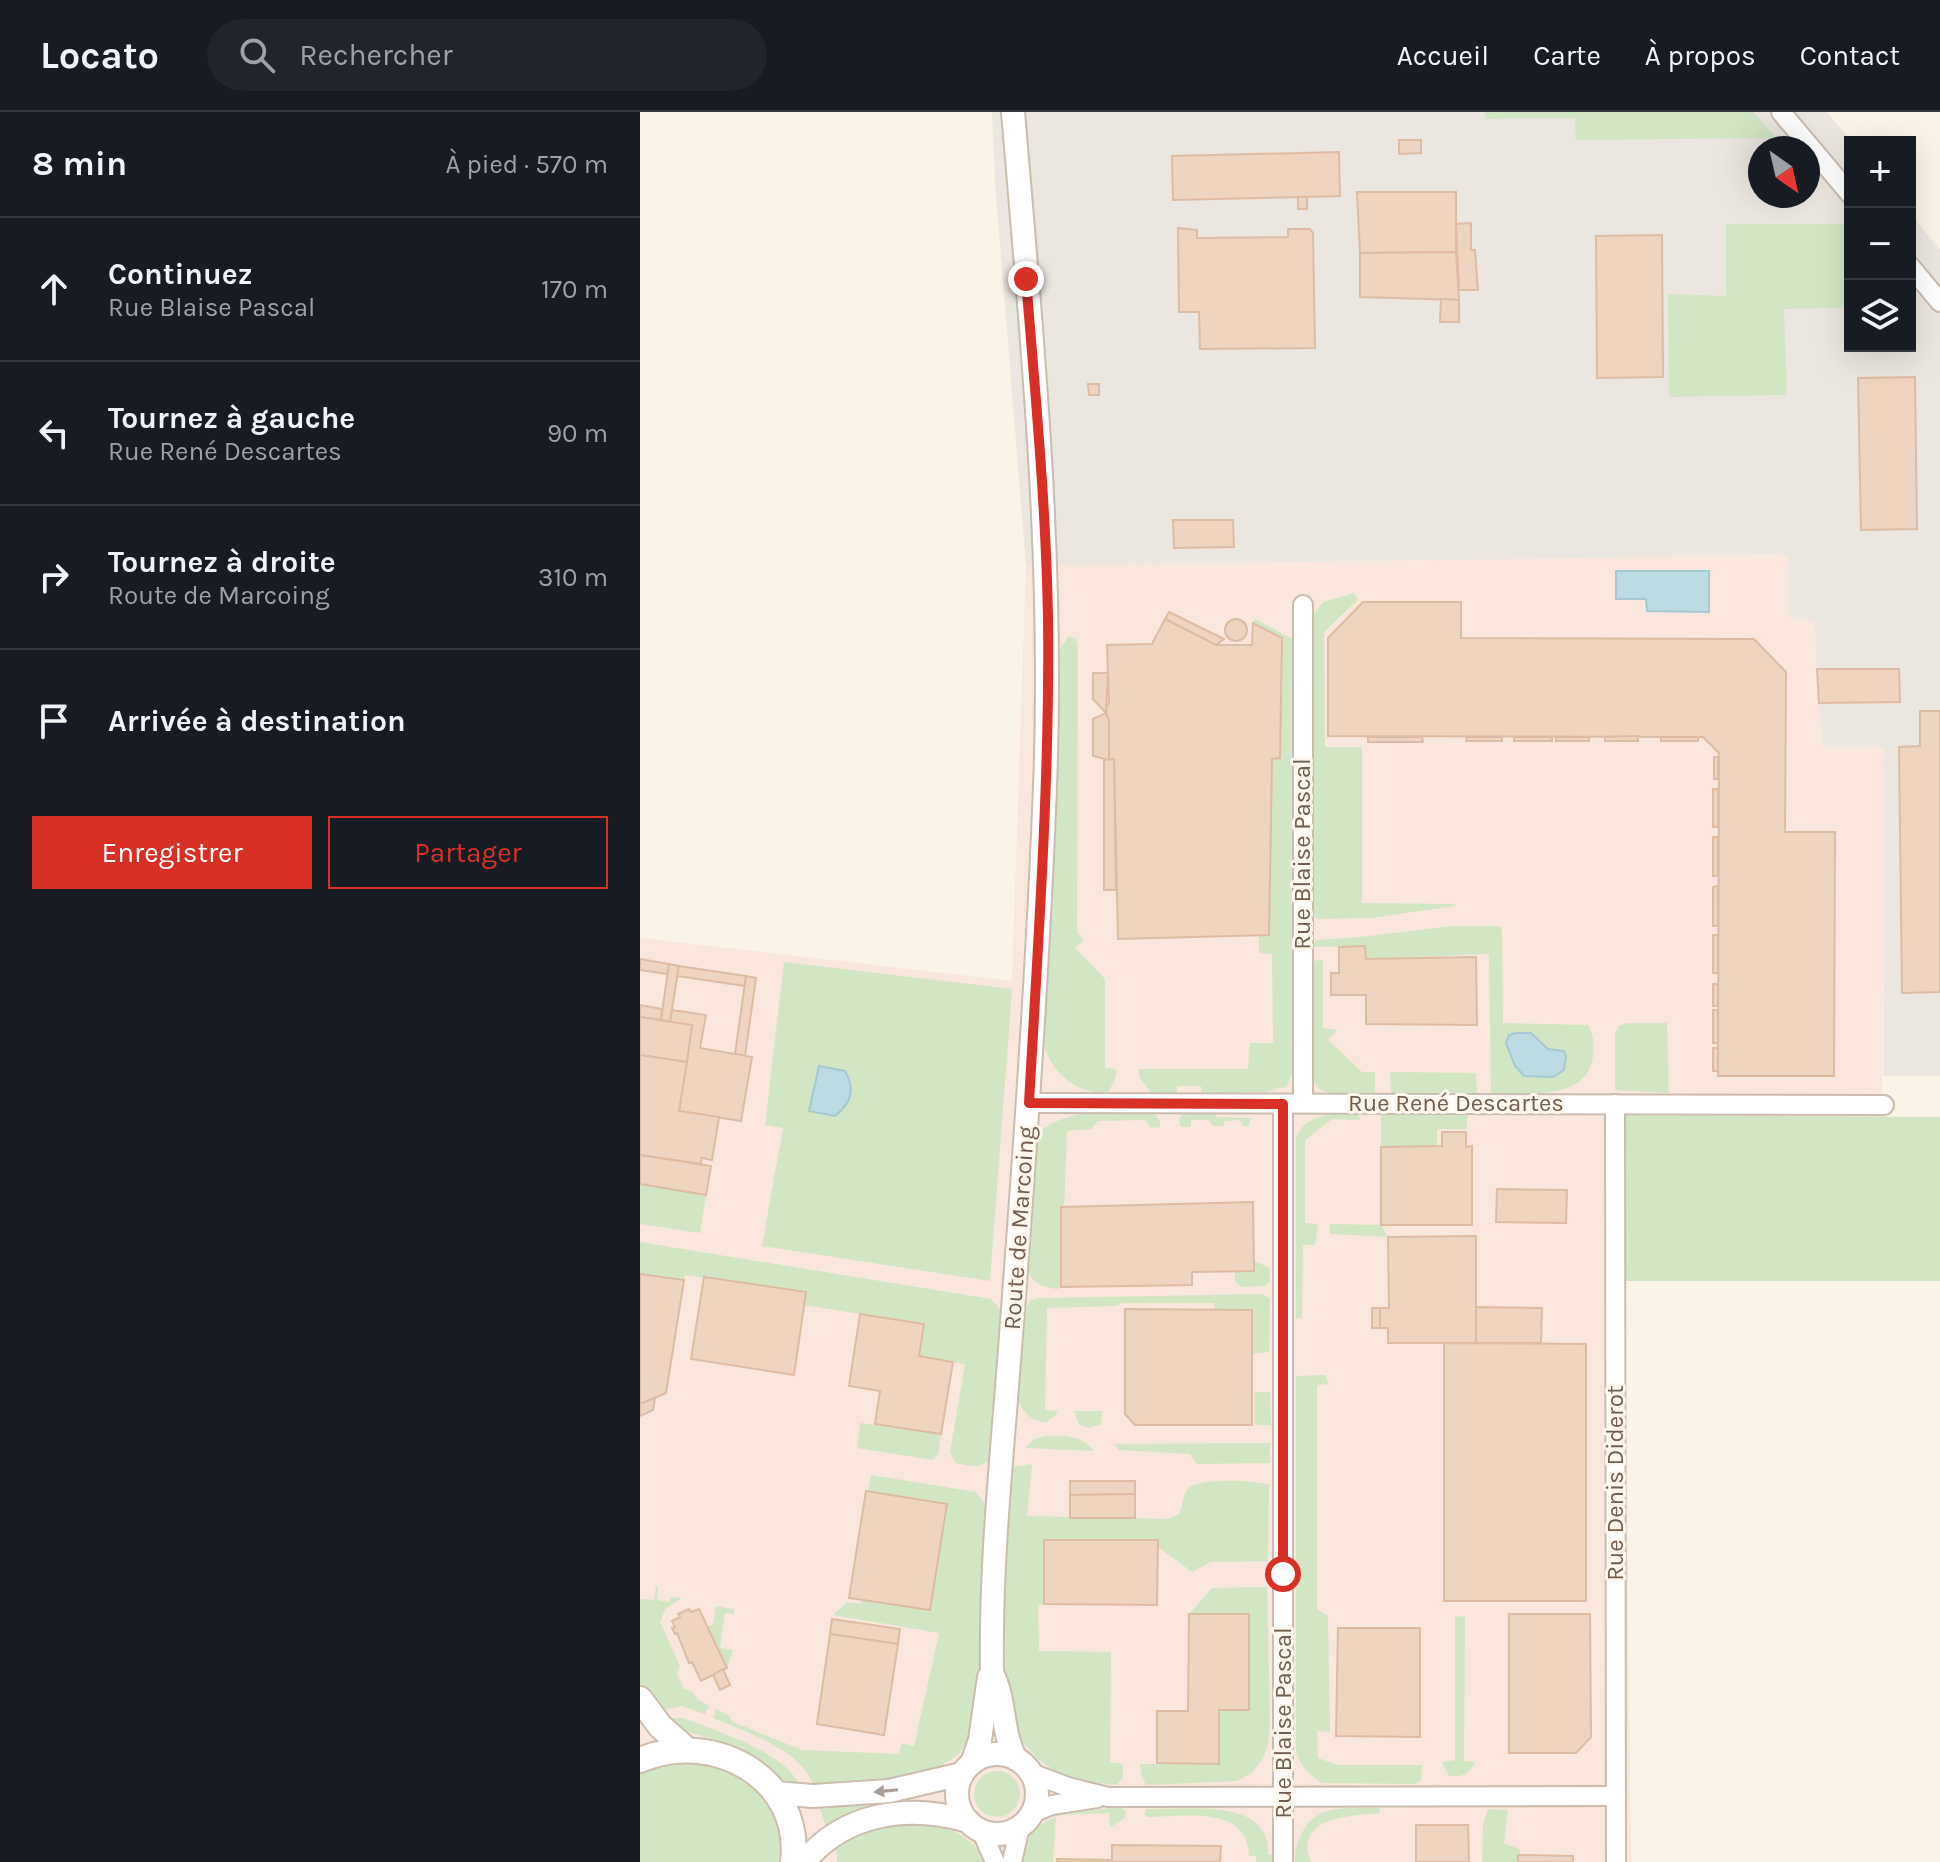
<!DOCTYPE html>
<html lang="fr">
<head>
<meta charset="utf-8">
<style>
  :root { --surface:#171b24; --page:#20242c; --text:#f1f3f6; --muted:#9ea1a6; --line:#363941; --accent:#d93025 }
  body { margin:0; font-family:Karla,sans-serif; background:var(--page); color:var(--text) }
  .controls { position:absolute; right:24px; top:24px; display:grid; overflow:hidden; border-radius:0px; box-shadow:0 8px 32px #0002 }
  .controls button { width:72px; height:72px; display:grid; place-items:center; padding:0; border:0; border-bottom:2px solid var(--line); background:var(--surface); color:var(--text); font:40px sans-serif }
  .compass { position:absolute; left:1108px; top:24px; width:72px; height:72px; border-radius:50%; background:var(--surface); box-shadow:0 8px 32px #0002; rotate:146deg }
  .stop { position:absolute; width:24px; height:24px; margin:-18px; border:6px solid #d93025; border-radius:50%; background:#fff }
  .stop.end { background:#d93025; border-color:#fff; box-shadow:0 2px 8px #0008 }
  .list { margin:0; padding:0; list-style:none }
  h2 { display:flex; justify-content:space-between; align-items:center; height:104px; margin:0; padding:0 32px; font-size:34px }
  h2 small { font-size:26px; font-weight:400; color:var(--muted) }
  .list li { display:grid; grid-template-columns:52px 1fr auto; gap:24px; align-items:center; box-sizing:border-box; height:144px; padding:0 32px; border-top:2px solid var(--line) }
  .list b { display:block; font-size:30px; white-space:nowrap }
  .list p { margin:0; font-size:26px; white-space:nowrap; color:var(--muted) }
  .list em { font-size:26px; font-style:normal; color:var(--muted) }
  .actions { display:flex; gap:16px; padding:24px 32px }
  .actions a { flex:1; padding:18px 0; border:2px solid var(--accent); border-radius:0px; text-align:center; font-size:28px; color:var(--accent) }
  .actions .main { background:var(--accent); color:#fff }
  .icon { flex:none; width:44px; height:44px; fill:none; stroke:currentColor; stroke-width:2; stroke-linecap:round; stroke-linejoin:round }
  .map { position:relative; flex:none; width:1300px; height:1750px; overflow:hidden }
  header { display:flex; align-items:center; gap:48px; box-sizing:border-box; height:112px; padding:0 40px; background:var(--surface); border-bottom:2px solid var(--line) }
  header strong { font-size:38px }
  nav { display:flex; gap:44px; margin-inline-start:auto; font-size:28px }
  .search { width:560px; height:72px; background:var(--page); display:flex; align-items:center; gap:20px; box-sizing:border-box; padding:0 28px; border-radius:44px; color:var(--muted); font-size:30px }
  main { display:flex }
  aside { flex:1; background:var(--surface) }
  .map>svg:first-child { display:block }
  .commercial { fill:#f9e6dc }
  .industrial { fill:#ebe6e0; fill-rule:evenodd }
  .green { fill:#d2e6c6 }
  .water { fill:#bddbe2; stroke:#a4c9d2; stroke-width:2 }
  .building { fill:#edd5c1; stroke:#debca3; stroke-width:2 }
  .lines { fill:none; stroke-linecap:round; stroke-linejoin:round }
  .minor-casing { stroke:#cbbcae; stroke-width:22 }
  .tertiary-casing { stroke:#cbbcae; stroke-width:26 }
  .secondary-casing { stroke:#cdbcac; stroke-width:28 }
  .minor { stroke:#fff; stroke-width:18 }
  .tertiary { stroke:#fff; stroke-width:22 }
  .secondary { stroke:#fff; stroke-width:24 }
  .oneway { fill:#aa9d95 }
  .route { stroke:#d93025; stroke-width:10 }
  .labels { text-anchor:middle; stroke-width:6; stroke-linejoin:round; paint-order:stroke }
  .street-label { font-size:24px; fill:#715c4e; stroke:#fdf7ed }
</style>
</head>
<body>
<header>
<strong>Locato</strong>
<div class="search"><svg class="icon" aria-label="search" viewBox="0 0 24 24"><circle cx="10" cy="10" r="6"/><path d="M15 15l6 6"/></svg>Rechercher</div>
<nav><a>Accueil</a><a>Carte</a><a>À propos</a><a>Contact</a></nav>
</header>
<main>
<aside>
<h2>8 min<small>À pied · 570 m</small></h2>
<ul class="list">
<li><svg class="icon" aria-label="ahead" viewBox="0 0 24 24"><path d="M12 20V5M6 11l6-6 6 6"/></svg><div><b>Continuez</b><p>Rue Blaise Pascal</p></div><em>170 m</em></li>
<li><svg class="icon" aria-label="left" viewBox="0 0 24 24"><path d="M17 20v-9H6M10 6l-5 5 5 5"/></svg><div><b>Tournez à gauche</b><p>Rue René Descartes</p></div><em>90 m</em></li>
<li><svg class="icon" aria-label="right" viewBox="0 0 24 24"><path d="M7 20v-9h11M14 6l5 5-5 5"/></svg><div><b>Tournez à droite</b><p>Route de Marcoing</p></div><em>310 m</em></li>
<li><svg class="icon" aria-label="arrive" viewBox="0 0 24 24"><path d="M6 21V4h12l-3 4 3 4H6"/></svg><div><b>Arrivée à destination</b></div></li>
</ul>
<div class="actions"><a class="main">Enregistrer</a><a>Partager</a></div>
</aside>
<div class="map">
<svg width="1300" height="1750" viewBox="0 0 1300 1750">
  <rect width="100%" height="100%" fill="#faf3e7"/>
  <path class="commercial" d="M1149,443V507H1174L1182,636L1244,635L1242,1005L985,1003L984,1169L991,1750H0V826L372,869L386,454Z"/>
  <path class="industrial" d="M352,0H1187L1212,30L1210,234H1270V101L1300,138V964H1243L1244,635L1182,636L1174,507H1149L1148,443L386,454L355,70ZM1120,36H1168V84H1120Z"/>
  <g class="green">
    <path d="M845,0H1114L1136,26L936,28L935,6L845,7Z"/>
    <path d="M1086,112H1209L1210,196L1144,197L1147,283L1029,285L1028,182L1086,184Z"/>
    <path d="M714,481L718,488L684,520L685,635H722V791L815,792V794L731,806L677,807L670,797L671,505L683,490Z"/>
    <path d="M615,507L654,528L653,960L646,975L625,980L561,981V974H537V981L512,982L499,965V957H608L610,931H633L632,842L619,841V824L629,823L632,647L640,646L642,526L613,511Z"/>
    <path d="M429,524L436,527L438,536L437,820L444,828L435,836L465,867V956L477,957L474,970L467,981C434,981 406,958 403,924L419,545L421,535Z"/>
    <path d="M812,814H859L862,818L863,911L948,913C954,923 954,933 953,944C948,990 883,981 851,981L849,842L726,847L725,834L670,835L677,828L720,825Z"/>
    <path d="M683,848V916L697,918L688,928L722,960H735V981C714,981 680,989 672,966L670,849Z"/>
    <path d="M144,850L372,877L350,1169L122,1134L143,1016L125,1013Z"/>
    <path d="M987,911H1027L1029,981L975,978V922L979,914Z"/>
    <path d="M750,960L836,961L837,981L751,982Z"/>
    <path d="M745,1000H827V1017H797V1034L741,1035V1003Z"/>
    <path d="M513,1001L520,1008V1015L511,1016L505,1008L458,1009L451,1017L427,1019L421,1175L418,1177C404,1176 395,1172 387,1160L398,1020C433,994 471,1001 513,1001Z"/>
    <path d="M542,1001H575L576,1005L613,1006L609,1009V1014H603L600,1008L585,1009L583,1014H573L568,1008H551V1015H541L539,1008Z"/>
    <path d="M717,1001L720,1008L692,1007L665,1028V1111L678,1112L675,1133H663L662,1206H656V1027C664,1001 695,1001 717,1001Z"/>
    <path d="M985,1003L1300,1005V1169H984Z"/>
    <path d="M0,1072L66,1083L60,1121L0,1112Z"/>
    <path d="M690,1112L741,1113L748,1125L690,1122Z"/>
    <path d="M0,1130L351,1187L361,1198L364,1207L353,1346C341,1357 330,1354 315,1351L310,1340L325,1252L279,1244L220,1202L164,1193L165,1180L45,1163L44,1168L0,1162Z"/>
    <path d="M614,1149L630,1156V1170L624,1174L601,1175L595,1169V1159H614Z"/>
    <path d="M622,1182L630,1186L629,1240L612,1242V1198H575L574,1191H482L476,1194L407,1196L405,1298L417,1299V1302L407,1310C394,1310 383,1302 379,1289C373,1274 381,1219 382,1200L391,1188L400,1186Z"/>
    <path d="M685,1263L689,1272L677,1273V1497L688,1504L690,1620L677,1619L678,1646L698,1653H782L781,1668L776,1672L682,1671C668,1663 661,1654 656,1640V1264Z"/>
    <path d="M615,1280H630L631,1313H615Z"/>
    <path d="M434,1299H462L461,1312L450,1316L439,1313Z"/>
    <path d="M220,1311L301,1322L298,1342L293,1348L217,1336Z"/>
    <path d="M405,1324C423,1323 443,1323 454,1339L385,1336L395,1327Z"/>
    <path d="M630,1331V1351L557,1352L550,1342L479,1338L474,1332Z"/>
    <path d="M392,1352L387,1404L528,1407L539,1402C542,1395 543,1384 547,1378C555,1365 616,1368 629,1373L628,1449L571,1450L552,1460L518,1435L517,1428H404V1492L398,1493L399,1539L471,1540L470,1650L483,1652V1665L477,1673L450,1670L418,1661L399,1648L379,1626L361,1557L360,1487L371,1357L377,1354Z"/>
    <path d="M231,1363L336,1380L349,1398L338,1600L329,1628L320,1641L303,1653L276,1660L277,1664L223,1671L173,1673C162,1638 104,1619 73,1606L76,1597L88,1603L93,1610L162,1638L259,1642L262,1631L274,1634L299,1521L193,1503L207,1490L221,1492L222,1488L290,1498L307,1392L228,1380Z"/>
    <path d="M16,1475H18L17,1488L29,1490L31,1485L42,1486L25,1497L20,1510L40,1554L37,1563L44,1577L53,1580L57,1587L69,1594L65,1602L42,1594L17,1599L0,1571V1487L14,1488Z"/>
    <path d="M627,1475L630,1609L628,1633L622,1648L612,1661L597,1669L506,1673L501,1662L500,1652H579V1598L609,1597V1502H549L572,1476Z"/>
    <path d="M76,1494L94,1497V1502L85,1501L80,1536L93,1538L87,1558L67,1515L73,1512Z"/>
    <path d="M815,1504L825,1505L824,1649L835,1650C829,1663 823,1665 809,1664L802,1650L815,1648Z"/>
    <path d="M35,1606H43C75,1619 146,1640 159,1673C136,1670 124,1650 105,1639C79,1625 53,1626 27,1609Z"/>
    <path d="M43,1648L90,1658L116,1677L134,1704L142,1732V1750H0V1661L11,1655Z"/>
    <circle cx="357" cy="1682" r="23"/>
    <path d="M267,1686L268,1693L187,1718L179,1693Z"/>
    <path d="M481,1695L486,1700L485,1706L470,1715L469,1701L416,1703L413,1750H382C387,1696 440,1700 481,1695Z"/>
    <path d="M739,1696L740,1701C712,1704 653,1704 671,1750H655C655,1738 657,1730 663,1719C679,1690 711,1697 739,1696Z"/>
    <path d="M507,1697C544,1698 631,1684 628,1742L635,1743L634,1750H616V1744H609C608,1692 542,1705 507,1705L504,1702Z"/>
    <path d="M848,1697L868,1698L864,1731L881,1738L878,1743V1750H842L843,1713Z"/>
    <path d="M257,1710C291,1711 329,1715 345,1750H197L196,1735L228,1718Z"/>
  </g>
  <g class="water">
    <path d="M976,459H1069V500L1007,499L1006,487H976Z"/>
    <path d="M875,921H891L908,937L924,939L926,945L924,958L913,965L884,964L875,954L866,931L869,923Z"/>
    <path d="M179,954L205,959C216,978 211,991 195,1004L169,999Z"/>
  </g>
  <g class="building">
    <path d="M759,28H781V41L759,42Z"/>
    <path d="M699,40L700,84L533,88L532,44Z"/>
    <path d="M717,80H816V140L720,141Z"/>
    <rect x="658" y="85" width="9" height="12"/>
    <path d="M831,111V138H835L838,178H819L816,112Z"/>
    <path d="M538,116L557,118V126L648,125V117H670L673,121L675,236L560,237L559,200H539Z"/>
    <path d="M1022,123L1023,265L957,266L956,124Z"/>
    <path d="M816,140L819,188L720,185V141Z"/>
    <path d="M801,187L819,188V210H800Z"/>
    <path d="M1275,265L1277,417L1221,418L1218,266Z"/>
    <path d="M448,272H459V283H449Z"/>
    <path d="M533,408H593L594,435L534,436Z"/>
    <path d="M723,490H821V526L1114,527L1146,560L1145,720H1195L1194,964H1078L1079,641L1063,625L688,624V526Z"/>
    <path d="M529,500L584,527L576,533L569,530L525,507Z"/>
    <path d="M525,507L576,533H612L613,511L642,526L640,646L632,647L629,823L478,827L474,647L469,648V609L467,608L466,595L469,591L467,533L512,532Z"/>
    <circle cx="596" cy="518" r="11"/>
    <path d="M1177,557H1259L1260,590L1179,591Z"/>
    <path d="M453,561H468L466,601L453,587Z"/>
    <path d="M1280,599H1300V880L1262,881L1259,635L1280,634Z"/>
    <path d="M466,601L469,609V648L453,644V607Z"/>
    <path d="M998,624V629H965V625Z"/>
    <path d="M728,625H782L783,630H728Z"/>
    <path d="M827,625H862V629H826Z"/>
    <rect x="874" y="625" width="38" height="4"/>
    <rect x="916" y="625" width="33" height="4"/>
    <rect x="1021" y="625" width="37" height="4"/>
    <rect x="1074" y="645" width="4" height="22"/>
    <path d="M474,647L476,778H464V648Z"/>
    <rect x="1073" y="677" width="5" height="38"/>
    <rect x="1073" y="725" width="5" height="39"/>
    <path d="M1078,774V814H1073V775Z"/>
    <rect x="1073" y="823" width="5" height="38"/>
    <path d="M725,834L726,847L836,845L837,913L726,912V883H691V861H699V835Z"/>
    <path d="M0,847L29,852L28,862L0,858Z"/>
    <path d="M29,852L39,854L30,910L21,908Z"/>
    <path d="M39,854L106,864L105,874L37,864Z"/>
    <path d="M106,864L116,866L105,944L95,942Z"/>
    <rect x="1073" y="872" width="5" height="22"/>
    <path d="M0,893L22,897L21,908L0,905Z"/>
    <path d="M32,898L66,903L60,936L112,945L101,1009L39,999L52,913L30,910Z"/>
    <rect x="1073" y="898" width="5" height="33"/>
    <path d="M0,905L52,913L47,950L0,943Z"/>
    <rect x="1073" y="936" width="5" height="23"/>
    <path d="M0,943L47,950L39,999L79,1005L72,1048L62,1046L61,1052L0,1043Z"/>
    <path d="M802,1020H826V1035L832,1034V1113H741V1035L802,1034Z"/>
    <path d="M0,1043L71,1054L66,1083L0,1072Z"/>
    <path d="M857,1077L927,1078L926,1111L856,1110Z"/>
    <path d="M613,1090L614,1159L552,1160V1173L421,1175V1095Z"/>
    <path d="M836,1124V1231H748V1216H740V1196H749L748,1125Z"/>
    <path d="M0,1162L44,1168L26,1281L0,1292Z"/>
    <path d="M64,1165L166,1180L154,1263L51,1247Z"/>
    <path d="M836,1195L902,1196L901,1231H836Z"/>
    <rect x="732" y="1196" width="8" height="20"/>
    <path d="M485,1197L612,1198V1313H495L485,1302Z"/>
    <path d="M220,1202L284,1212L279,1244L313,1250L301,1322L235,1312L240,1279L209,1274Z"/>
    <path d="M804,1231L946,1232V1489H804Z"/>
    <path d="M15,1286L13,1298L0,1304V1292Z"/>
    <path d="M430,1369H495V1382L430,1383Z"/>
    <path d="M226,1379L307,1392L290,1498L209,1486Z"/>
    <path d="M495,1382V1406H430V1383Z"/>
    <path d="M404,1428H518L517,1493L404,1492Z"/>
    <path d="M49,1497L51,1500L59,1497L87,1556L61,1569L52,1550L49,1551L37,1521L35,1522L32,1516L35,1515L32,1509L40,1505L38,1502Z"/>
    <path d="M549,1502H609V1598H579V1652L517,1651V1599H548Z"/>
    <path d="M869,1502H950L951,1625L936,1641H869Z"/>
    <path d="M192,1507L260,1517L258,1532L190,1522Z"/>
    <path d="M698,1516H780V1625L696,1624Z"/>
    <path d="M190,1522L258,1532L244,1623L177,1612Z"/>
    <path d="M83,1557L90,1573L80,1578L73,1563Z"/>
    <path d="M776,1713H828L829,1750H776Z"/>
    <path d="M472,1733L581,1734L580,1750H417V1747L472,1748Z"/>
    <path d="M878,1743L933,1744V1750H878Z"/>
  </g>
  <g class="lines">
    <defs>
      <g id="minor">
        <path d="M1141,0L1210,82"/>
        <path d="M1270,154L1300,190"/>
        <path d="M663,493V991"/>
        <path d="M389,991L1244,993"/>
        <path d="M975,992L976,1750"/>
        <path d="M391,1661L428,1675L468,1685L976,1684"/>
        <path d="M392,1701L412,1693L457,1686"/>
        <path d="M341,1718L355,1750"/>
        <path d="M372,1750L380,1714"/>
        <path d="M643,1750V992"/>
      </g>
      <g id="tertiary">
        <path d="M373,0C392,224 414,449 405,674C398,858 385,1041 371,1223C363,1336 350,1448 352,1561C366,1587 361,1620 376,1647"/>
        <circle cx="357" cy="1682" r="40"/>
        <path d="M332,1651L340,1628L349,1565"/>
        <path d="M135,1681L173,1684L249,1679L322,1662"/>
        <path d="M164,1750C205,1700 269,1692 328,1709"/>
      </g>
      <g id="secondary">
        <path d="M0,1587L20,1614L46,1637"/>
        <path d="M0,1648C72,1617 163,1665 153,1750"/>
      </g>
    </defs>
    <use href="#minor" class="minor-casing"/>
    <use href="#tertiary" class="tertiary-casing"/>
    <use href="#secondary" class="secondary-casing"/>
    <use href="#minor" class="minor"/>
    <use href="#tertiary" class="tertiary"/>
    <use href="#secondary" class="secondary"/>
  </g>
  <defs><path id="oneway-solid" d="M-6-.8H1V-3.2L6.5 0L1 3.2V.8H-6Z" transform="scale(2)"/></defs>
  <use class="oneway" href="#oneway-solid" transform="translate(246 1679) rotate(174)"/>
  <g class="lines">
    <path class="route" d="M386,167C395,279 406,392 408,506C410,667 398,829 389,991L643,992V1462"/>
  </g>
  <g class="labels">
    <g class="street-label">
      <text transform="translate(662 742) rotate(-90)" y="8">Rue Blaise Pascal</text>
      <text x="816" y="999">Rue René Descartes</text>
      <text transform="translate(379 1116) rotate(-86)" y="8">Route de Marcoing</text>
      <text transform="translate(975 1371) rotate(-90)" y="8">Rue Denis Diderot</text>
      <text transform="translate(643 1611) rotate(-90)" y="8">Rue Blaise Pascal</text>
    </g>
  </g>
</svg>
<div class="controls">
<button>+</button>
<button>−</button>
<button><svg class="icon" aria-label="layers" viewBox="0 0 24 24"><path d="M12 4l9 5-9 5-9-5zM3 14l9 5 9-5"/></svg></button>
</div>
<svg class="compass" viewBox="-18 -18 36 36"><path d="M0-13l5 13h-10z" fill="#e53935"/><path d="M0 13l5-13h-10z" fill="#9ea1a6"/></svg>
<div class="stop" style="left:643px;top:1462px"></div>
<div class="stop end" style="left:386px;top:167px"></div>
</div>
</main>
</body>
</html>
